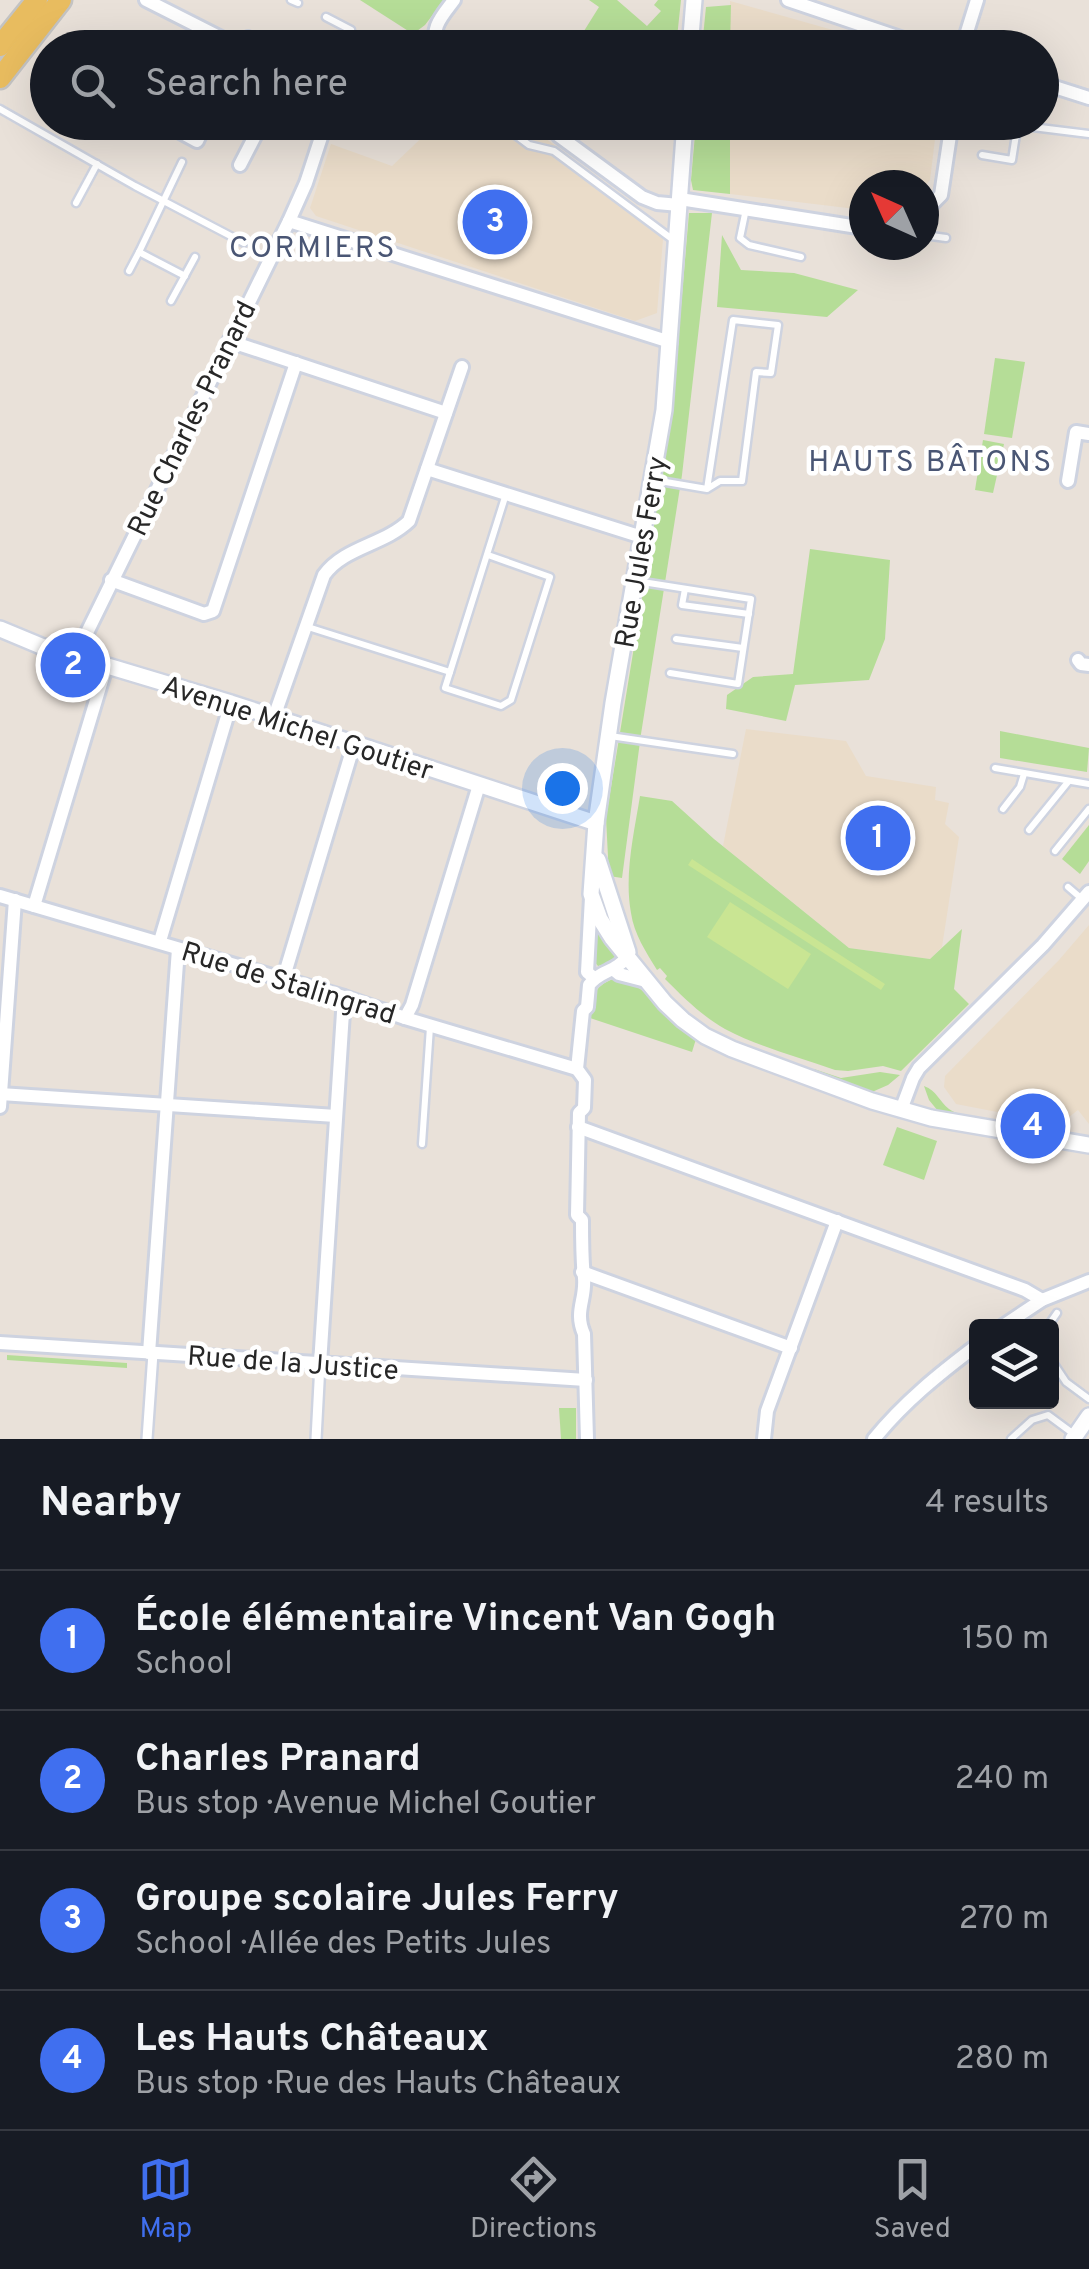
<!DOCTYPE html>
<html lang="en">
<head>
<meta charset="utf-8">
<style>
  :root { --surface:#171b24; --page:#20242c; --text:#f1f3f6; --muted:#9ea1a6; --line:#363941; --accent:#406fef }
  body { margin:0; font-family:Overpass,sans-serif; background:var(--page); color:var(--text) }
  .controls { position:absolute; right:30px; bottom:30px; display:grid; overflow:hidden; border-radius:10px; box-shadow:0 10px 40px #0002 }
  .controls button { width:90px; height:90px; display:grid; place-items:center; padding:0; border:0; border-bottom:2px solid var(--line); background:var(--surface); color:var(--text); font:50px sans-serif }
  .compass { position:absolute; left:849px; top:170px; width:90px; height:90px; border-radius:50%; background:var(--surface); box-shadow:0 10px 40px #0002; rotate:315deg }
  .you { position:absolute; left:562px; top:788px; width:35px; height:35px; margin:-25px; border:8px solid #fff; border-radius:50%; background:#1a73e8; box-shadow:0 0 0 15px #1a73e833 }
  .badge { display:grid; place-items:center; width:65px; height:65px; border-radius:50%; background:var(--accent); color:#fff; font-size:32px; font-weight:700 }
  .pin { position:absolute; translate:-50% -50%; border:5px solid #fff; box-shadow:0 2px 10px #0006 }
  .list { margin:0; padding:0; list-style:none }
  h2 { display:flex; justify-content:space-between; align-items:center; height:130px; margin:0; padding:0 40px; font-size:42px }
  h2 small { font-size:32px; font-weight:400; color:var(--muted) }
  .list li { display:grid; grid-template-columns:65px 1fr auto; gap:30px; align-items:center; box-sizing:border-box; height:140px; padding:0 40px; border-top:2px solid var(--line) }
  .list b { display:block; font-size:38px; white-space:nowrap }
  .list p { margin:0; font-size:32px; white-space:nowrap; color:var(--muted) }
  .list em { font-size:32px; font-style:normal; color:var(--muted) }
  .icon { flex:none; width:55px; height:55px; fill:none; stroke:currentColor; stroke-width:2; stroke-linecap:round; stroke-linejoin:round }
  .map { position:relative; flex:none; width:1089px; height:1439px; overflow:hidden }
  .search { position:absolute; background:var(--surface); box-shadow:0 10px 40px #0002; left:30px; right:30px; top:30px; height:110px; display:flex; align-items:center; gap:25px; box-sizing:border-box; padding:0 35px; border-radius:55px; color:var(--muted); font-size:38px }
  .sheet { height:690px; background:var(--surface) }
  nav { display:flex; justify-content:space-around; align-items:center; box-sizing:border-box; height:140px; border-top:2px solid var(--line); background:var(--surface); font-size:28px; color:var(--muted) }
  nav a { display:grid; justify-items:center; gap:5px }
  nav .on { color:var(--accent) }
  .map>svg:first-child { display:block }
  .education { fill:#eadcc9 }
  .green { fill:#b5dd97 }
  .pitch { fill:#c9e593 }
  .lines { fill:none; stroke-linecap:round; stroke-linejoin:round }
  .service-casing { stroke:#ced3e0; stroke-width:11 }
  .pedestrian-casing { stroke:#ced3e0; stroke-width:14 }
  .minor-casing { stroke:#ced3e0; stroke-width:18 }
  .tertiary-casing { stroke:#ced3e0; stroke-width:20 }
  .primary-casing { stroke:#c3c3c3; stroke-width:25 }
  .service { stroke:#fff; stroke-width:6 }
  .pedestrian { stroke:#fff; stroke-width:9 }
  .minor { stroke:#fff; stroke-width:12 }
  .tertiary { stroke:#fff; stroke-width:15 }
  .primary { stroke:#e8bc5f; stroke-width:20 }
  .labels { text-anchor:middle; stroke-width:9; stroke-linejoin:round; paint-order:stroke }
  .street-label { font-size:28px; fill:#272727; stroke:#fff }
  .neighbourhood-label { font-size:30px; letter-spacing:2.5px; fill:#4a5674; stroke:#fff }
</style>
</head>
<body>
<div class="map">
<svg width="1089" height="1439" viewBox="0 0 1089 1439">
  <rect width="100%" height="100%" fill="#e9e1d9"/>
  <g class="education">
    <path d="M730,1L893,47L730,48Z"/>
    <path d="M471,123H525L664,227L657,313L635,321L316,216L310,208L331,144L392,166L433,127L467,137Z"/>
    <path d="M730,123H937L930,180L924,187V185H864V210L730,194Z"/>
    <path d="M746,729L846,741L866,776L936,787L935,800L949,803L945,824L959,837L942,947L930,959L849,948L723,846Z"/>
    <path d="M1089,925V1124L1078,1110L1060,1124L956,1104L944,1087L945,1076L1059,960Z"/>
  </g>
  <g class="green">
    <path d="M360,0H444L425,25L413,34Z"/>
    <path d="M589,0H617L647,26L661,11L654,5L658,0H681L676,47H574L599,7Z"/>
    <path d="M731,5L730,47H702L706,7Z"/>
    <path d="M696,123H730V194L693,190L691,180Z"/>
    <path d="M689,213H712L682,475L641,734L622,878L609,876L606,818L642,598L676,366Z"/>
    <path d="M722,235L741,270L794,273L858,290L827,317L717,307Z"/>
    <path d="M995,358L1025,362L1012,438L984,434Z"/>
    <path d="M983,440L1004,444L993,493L975,490Z"/>
    <path d="M810,549L890,560L885,639L869,680L795,685L786,721L726,709L727,695L753,677L793,674Z"/>
    <path d="M1000,731L1089,748L1087,772L1000,758Z"/>
    <path d="M640,796L672,801L714,839L849,948L930,959L962,929L954,989L969,1004L901,1071L883,1066L848,1071L835,1070C798,1057 759,1047 725,1029C702,1016 683,997 665,979L667,976L660,968L657,970C646,952 634,934 631,913C624,875 634,833 640,796Z"/>
    <path d="M1089,825V861L1080,874L1062,859Z"/>
    <path d="M597,928L619,957L618,961L598,966L594,961Z"/>
    <path d="M613,979C640,979 652,1003 671,1019C679,1026 688,1033 696,1039L692,1052L590,1018C590,999 594,986 613,979Z"/>
    <path d="M814,1069L841,1078L880,1072L900,1075L888,1085L872,1092L813,1072Z"/>
    <path d="M924,1086C937,1091 939,1101 949,1109C965,1120 992,1117 1007,1123L938,1111L929,1100Z"/>
    <path d="M897,1127L937,1141L924,1180L883,1165Z"/>
    <path d="M7,1355L127,1363V1368L7,1360Z"/>
    <path d="M559,1408H576V1439H561Z"/>
  </g>
  <g class="pitch">
    <path d="M692,859L710,871L885,984L881,990L688,865Z"/>
    <path d="M730,902L811,954L788,989L707,937Z"/>
  </g>
  <g class="lines">
    <defs>
      <g id="service">
        <path d="M291,0L298,3"/>
        <path d="M326,17L351,30"/>
        <path d="M0,109L135,186L244,243"/>
        <path d="M490,122L517,136L529,145L554,151L672,239"/>
        <path d="M992,122L1089,134"/>
        <path d="M982,155L1012,160L1018,122"/>
        <path d="M182,162L139,252L185,276"/>
        <path d="M76,203L97,164"/>
        <path d="M746,209L740,238L749,245L801,257"/>
        <path d="M924,235L946,238"/>
        <path d="M129,271L139,252"/>
        <path d="M171,301L195,257"/>
        <path d="M654,480L707,489L720,481H742L756,372L771,373L778,325L733,320L707,489"/>
        <path d="M488,555L550,577L511,700L501,706L445,688L506,494"/>
        <path d="M636,581L751,599L738,684L670,673"/>
        <path d="M685,589L682,605L749,614"/>
        <path d="M308,627L450,672"/>
        <path d="M676,639L743,648"/>
        <path d="M610,736L733,754"/>
        <path d="M995,768L1089,784"/>
        <path d="M1003,809L1020,787L1024,774"/>
        <path d="M1029,830L1068,782"/>
        <path d="M1055,851L1089,809"/>
        <path d="M1068,887L1082,899"/>
        <path d="M422,1144L430,1027"/>
        <path d="M1048,1326L1057,1313"/>
        <path d="M1052,1361L1066,1382L1089,1399"/>
        <path d="M1011,1439L1032,1420L1048,1415L1075,1435"/>
      </g>
      <g id="pedestrian">
        <path d="M147,1439L153,1353"/>
        <path d="M316,1439L320,1364"/>
      </g>
      <g id="minor">
        <path d="M146,0L241,48"/>
        <path d="M788,0L930,48"/>
        <path d="M243,48L248,38L266,48"/>
        <path d="M417,48L422,44L435,43"/>
        <path d="M438,48C429,28 443,15 454,0"/>
        <path d="M962,48L977,0"/>
        <path d="M1042,83L1089,98"/>
        <path d="M162,122L197,141L206,122"/>
        <path d="M238,122L257,132L240,165"/>
        <path d="M548,122L559,136L642,197L657,203L679,205"/>
        <path d="M680,199L864,228"/>
        <path d="M924,212L941,195L952,122"/>
        <path d="M289,221L670,342"/>
        <path d="M229,341L446,413"/>
        <path d="M427,469L642,537"/>
        <path d="M1068,481L1076,432L1089,434"/>
        <path d="M111,580L204,614L213,611L296,363"/>
        <path d="M75,657L289,221L306,183L326,122"/>
        <path d="M1078,660L1081,664L1089,665"/>
        <path d="M274,717L324,575C344,547 384,545 409,521L462,367"/>
        <path d="M0,896L344,997L405,1018L577,1069"/>
        <path d="M591,897L587,972L594,978"/>
        <path d="M34,906L106,667"/>
        <path d="M160,941L231,703"/>
        <path d="M614,970L619,974L646,981"/>
        <path d="M283,980L354,744"/>
        <path d="M405,1018L412,1005L479,785"/>
        <path d="M0,1094L336,1116"/>
        <path d="M0,1107L15,900"/>
        <path d="M901,1110L913,1078L919,1068L1043,945L1089,892"/>
        <path d="M578,1127L1025,1290L1042,1300"/>
        <path d="M582,1272L791,1348"/>
        <path d="M1003,1326L1042,1300L1089,1281"/>
        <path d="M0,1343L586,1380"/>
        <path d="M149,1353L178,949"/>
        <path d="M320,1364L344,997"/>
        <path d="M587,1439L584,1334C574,1311 586,1300 584,1278C582,1259 582,1239 582,1220L577,1215L579,1113L584,1108L585,1080L577,1069L583,1011L587,1007L589,985C600,970 615,973 628,956"/>
        <path d="M764,1439L767,1411L837,1221"/>
        <path d="M874,1439C904,1402 939,1374 976,1346"/>
      </g>
      <g id="tertiary">
        <path d="M690,48L694,0"/>
        <path d="M685,122L664,410L613,703L596,823L591,894L600,919L612,938L665,1003L683,1020L705,1036L732,1049L872,1101L931,1118L1089,1145"/>
        <path d="M0,629L41,646L231,703L596,823"/>
        <path d="M598,860L628,952"/>
        <path d="M1073,1439L1089,1416"/>
      </g>
      <g id="primary">
        <path d="M0,46L37,0"/>
        <path d="M0,78L61,0"/>
      </g>
    </defs>
    <use href="#service" class="service-casing"/>
    <use href="#pedestrian" class="pedestrian-casing"/>
    <use href="#minor" class="minor-casing"/>
    <use href="#tertiary" class="tertiary-casing"/>
    <use href="#primary" class="primary-casing"/>
    <use href="#service" class="service"/>
    <use href="#pedestrian" class="pedestrian"/>
    <use href="#minor" class="minor"/>
    <use href="#tertiary" class="tertiary"/>
    <use href="#primary" class="primary"/>
  </g>
  <g class="labels">
    <g class="street-label">
      <text transform="translate(191 418) rotate(-64)" y="10">Rue Charles Pranard</text>
      <text transform="translate(640 552) rotate(-80)" y="10">Rue Jules Ferry</text>
      <text transform="translate(298 727) rotate(18)" y="10">Avenue Michel Goutier</text>
      <text transform="translate(289 982) rotate(17)" y="10">Rue de Stalingrad</text>
      <text transform="translate(293 1362) rotate(4)" y="10">Rue de la Justice</text>
    </g>
    <g class="neighbourhood-label">
      <text x="313" y="257">CORMIERS</text>
      <text x="931" y="471">HAUTS BÂTONS</text>
    </g>
  </g>
</svg>
<div class="controls">
<button><svg class="icon" aria-label="layers" viewBox="0 0 24 24"><path d="M12 4l9 5-9 5-9-5zM3 14l9 5 9-5"/></svg></button>
</div>
<svg class="compass" viewBox="-18 -18 36 36"><path d="M0-13l5 13h-10z" fill="#e53935"/><path d="M0 13l5-13h-10z" fill="#9ea1a6"/></svg>
<div class="you"></div>
<div class="pin badge" style="left:878px;top:838px">1</div>
<div class="pin badge" style="left:73px;top:665px">2</div>
<div class="pin badge" style="left:495px;top:222px">3</div>
<div class="pin badge" style="left:1033px;top:1126px">4</div>
<div class="search"><svg class="icon" aria-label="search" viewBox="0 0 24 24"><circle cx="10" cy="10" r="6"/><path d="M15 15l6 6"/></svg>Search here</div>
</div>
<section class="sheet">
<h2>Nearby<small>4 results</small></h2>
<ul class="list">
<li><span class="badge">1</span><div><b>École élémentaire Vincent Van Gogh</b><p>School</p></div><em>150 m</em></li>
<li><span class="badge">2</span><div><b>Charles Pranard</b><p>Bus stop · Avenue Michel Goutier</p></div><em>240 m</em></li>
<li><span class="badge">3</span><div><b>Groupe scolaire Jules Ferry</b><p>School · Allée des Petits Jules</p></div><em>270 m</em></li>
<li><span class="badge">4</span><div><b>Les Hauts Châteaux</b><p>Bus stop · Rue des Hauts Châteaux</p></div><em>280 m</em></li>
</ul>
</section>
<nav>
<a class="on"><svg class="icon" aria-label="map" viewBox="0 0 24 24"><path d="M3 6l6-2 6 2 6-2v14l-6 2-6-2-6 2zM9 4v14M15 6v14"/></svg>Map</a>
<a><svg class="icon" aria-label="directions" viewBox="0 0 24 24"><path d="M12 3l9 9-9 9-9-9zM9 14v-3h6M13 9l2 2-2 2"/></svg>Directions</a>
<a><svg class="icon" aria-label="saved" viewBox="0 0 24 24"><path d="M7 4h10v16l-5-4-5 4z"/></svg>Saved</a>
</nav>
</body>
</html>
